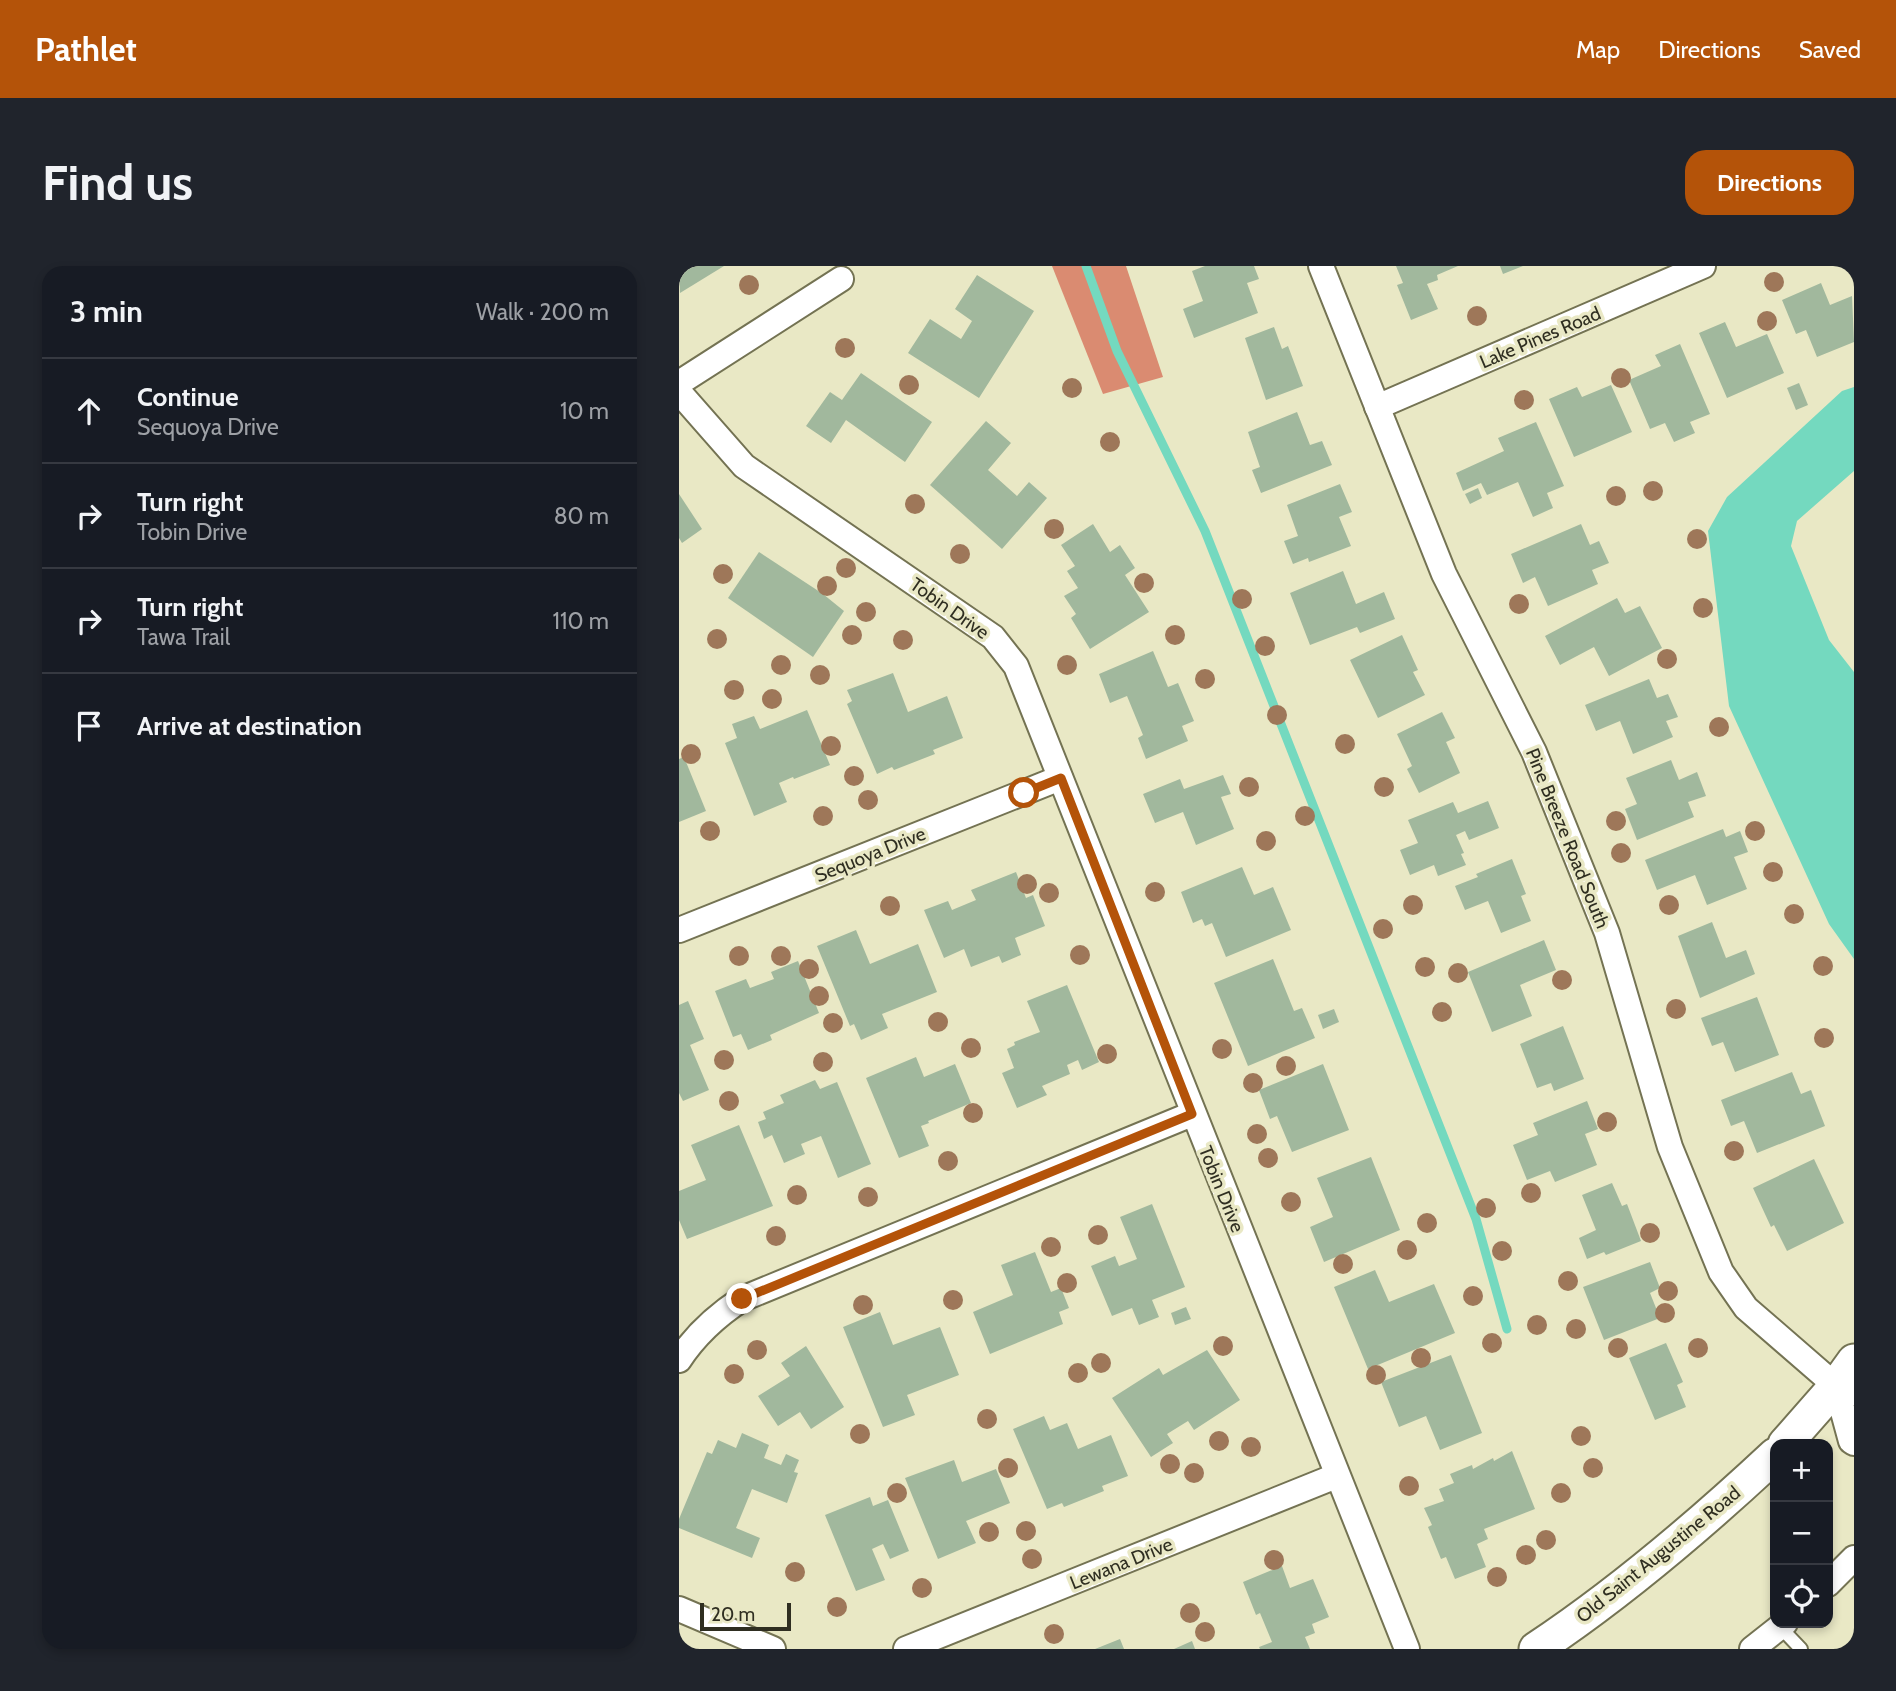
<!DOCTYPE html>
<html lang="en">
<head>
<meta charset="utf-8">
<style>
  :root { --surface:#171b24; --page:#20242c; --text:#f1f3f6; --muted:#9ea1a6; --line:#363941; --accent:#b45309 }
  body { margin:0; font-family:Cabin,sans-serif; background:var(--page); color:var(--text) }
  .controls { position:absolute; right:21px; bottom:21px; display:grid; overflow:hidden; border-radius:14px; box-shadow:0 4px 10px #0003 }
  .controls button { width:63px; height:63px; display:grid; place-items:center; padding:0; border:0; border-bottom:2px solid var(--line); background:var(--surface); color:var(--text); font:35px sans-serif }
  .scale { position:absolute; left:21px; bottom:18px; width:91px; box-sizing:border-box; padding-left:7px; border:4px solid #2f2e21; border-top:0; font-size:19px; line-height:24px; white-space:nowrap; color:#2f2e21; -webkit-text-stroke:5px #e9e8c5; paint-order:stroke }
  .stop { position:absolute; width:21px; height:21px; margin:-16px; border:5px solid #b45309; border-radius:50%; background:#fff }
  .stop.end { background:#b45309; border-color:#fff; box-shadow:0 2px 7px #0008 }
  .list { margin:0; padding:0; list-style:none }
  h2 { display:flex; justify-content:space-between; align-items:center; height:91px; margin:0; padding:0 28px; font-size:30px }
  h2 small { font-size:23px; font-weight:400; color:var(--muted) }
  .list li { display:grid; grid-template-columns:46px 1fr auto; gap:21px; align-items:center; box-sizing:border-box; height:105px; padding:0 28px; border-top:2px solid var(--line) }
  .list b { display:block; font-size:26px; white-space:nowrap }
  .list p { margin:0; font-size:23px; white-space:nowrap; color:var(--muted) }
  .list em { font-size:23px; font-style:normal; color:var(--muted) }
  .icon { flex:none; width:38px; height:38px; fill:none; stroke:currentColor; stroke-width:2; stroke-linecap:round; stroke-linejoin:round }
  .map { position:relative; flex:none; width:1175px; height:1383px; overflow:hidden; border-radius:21px }
  header { display:flex; align-items:center; gap:42px; box-sizing:border-box; height:98px; padding:0 35px; background:var(--accent); color:#fff }
  header strong { font-size:33px }
  nav { display:flex; gap:38px; margin-inline-start:auto; font-size:24px }
  .intro { display:flex; align-items:center; justify-content:space-between; box-sizing:border-box; height:168px; padding:0 42px }
  h1 { margin:0; font-size:49px }
  .button { padding:18px 32px; border-radius:21px; background:var(--accent); color:#fff; font-size:24px; font-weight:700 }
  main { display:flex; gap:42px; padding:0 42px }
  aside { flex:1; background:var(--surface); border-radius:21px; box-shadow:0 4px 10px #0003 }
  .map>svg:first-child { display:block }
  .forest { fill:#da8b71 }
  .water { fill:#74d9bf }
  .lines { fill:none; stroke-linecap:round; stroke-linejoin:round }
  .stream { stroke:#74d9bf; stroke-width:9 }
  .building { fill:#a1b89d }
  .lane-casing { stroke:#747353; stroke-width:16 }
  .street-casing { stroke:#747353; stroke-width:28 }
  .secondary-casing { stroke:#747353; stroke-width:37 }
  .lane { stroke:#fff; stroke-width:12 }
  .street { stroke:#fff; stroke-width:24 }
  .secondary { stroke:#fff; stroke-width:33 }
  .tree { fill:#9e7759 }
  .route { stroke:#b45309; stroke-width:9 }
  .labels { text-anchor:middle; stroke-width:7; stroke-linejoin:round; paint-order:stroke }
  .street-label { font-size:19px; fill:#2f2e21; stroke:#e9e8c5 }
</style>
</head>
<body>
<header>
<strong>Pathlet</strong>
<nav><a>Map</a><a>Directions</a><a>Saved</a></nav>
</header>
<div class="intro"><h1>Find us</h1><a class="button">Directions</a></div>
<main>
<aside>
<h2>3 min<small>Walk · 200 m</small></h2>
<ul class="list">
<li><svg class="icon" aria-label="ahead" viewBox="0 0 24 24"><path d="M12 20V5M6 11l6-6 6 6"/></svg><div><b>Continue</b><p>Sequoya Drive</p></div><em>10 m</em></li>
<li><svg class="icon" aria-label="right" viewBox="0 0 24 24"><path d="M7 20v-9h11M14 6l5 5-5 5"/></svg><div><b>Turn right</b><p>Tobin Drive</p></div><em>80 m</em></li>
<li><svg class="icon" aria-label="right" viewBox="0 0 24 24"><path d="M7 20v-9h11M14 6l5 5-5 5"/></svg><div><b>Turn right</b><p>Tawa Trail</p></div><em>110 m</em></li>
<li><svg class="icon" aria-label="arrive" viewBox="0 0 24 24"><path d="M6 21V4h12l-3 4 3 4H6"/></svg><div><b>Arrive at destination</b></div></li>
</ul>
</aside>
<div class="map">
<svg width="1175" height="1383" viewBox="0 0 1175 1383">
  <rect width="100%" height="100%" fill="#e9e8c5"/>
  <path class="forest" d="M373,0H447L484,111L424,128Z"/>
  <path class="water" d="M1175,121V205L1118,255L1112,280L1150,374L1175,406V693L1150,658L1050,440L1029,265L1048,231L1163,125Z"/>
  <g class="lines">
    <path class="stream" d="M407,0L438,85L526,265L797,953L828,1063"/>
  </g>
  <g class="building">
    <path d="M0,0H45L1,27Z"/>
    <path d="M526,0H575L580,13L568,17L579,47L515,72L504,43L524,35L513,5Z"/>
    <path d="M717,0H779L758,9L759,14L748,18L759,43L732,54L718,19L724,17Z"/>
    <path d="M821,0H844L824,8Z"/>
    <path d="M298,9L355,45L300,132L229,87L251,53L282,73L293,55L276,43Z"/>
    <path d="M1142,17L1151,39L1173,30L1175,76L1138,91L1127,64L1117,68L1103,34Z"/>
    <path d="M1046,56L1057,81L1088,68L1105,107L1048,132L1020,67Z"/>
    <path d="M595,61L603,83L609,80L624,120L587,134L566,72Z"/>
    <path d="M1001,78L1031,148L1011,156L1016,167L995,176L986,157L971,163L950,114L982,100L976,89Z"/>
    <path d="M182,107L253,156L226,196L167,154L152,177L127,160L151,126L163,134Z"/>
    <path d="M1120,117L1129,139L1117,144L1108,122Z"/>
    <path d="M932,119L953,166L895,191L870,133L898,121L903,131Z"/>
    <path d="M618,146L631,179L643,175L653,199L582,227L573,204L581,201L569,166Z"/>
    <path d="M307,155L332,177L309,204L338,230L350,216L368,232L323,283L251,219Z"/>
    <path d="M857,156L885,220L868,227L874,242L854,251L839,216L808,229L802,217L784,225L777,207L825,185L819,172Z"/>
    <path d="M661,218L673,246L660,251L672,280L630,296L629,292L614,298L605,275L619,270L608,239Z"/>
    <path d="M799,222L803,232L791,238L786,228Z"/>
    <path d="M0,228L23,263L3,277L0,272Z"/>
    <path d="M414,258L431,286L441,279L456,302L446,309L470,346L411,383L392,352L397,348L385,330L399,322L388,305L396,300L382,279Z"/>
    <path d="M902,258L911,279L920,275L930,297L913,304L919,318L869,340L856,311L844,317L832,288Z"/>
    <path d="M80,286L144,328L165,345L134,391L49,332Z"/>
    <path d="M664,305L677,338L705,326L716,353L681,367L678,361L631,379L611,327Z"/>
    <path d="M938,332L946,347L961,340L983,382L930,410L915,381L881,399L866,370Z"/>
    <path d="M723,369L739,404L734,406L746,429L699,452L671,394Z"/>
    <path d="M474,385L489,421L499,417L515,455L503,460L509,475L467,493L459,472L464,469L448,430L431,437L420,408Z"/>
    <path d="M214,407L229,446L268,430L284,472L254,484L256,488L215,504L213,501L198,508L168,438L173,435L168,424Z"/>
    <path d="M970,413L978,432L989,428L999,451L987,455L994,471L954,488L941,455L917,465L906,439Z"/>
    <path d="M128,444L151,499L115,513L114,511L100,517L108,536L75,550L46,477L58,472L53,458L75,450L81,463Z"/>
    <path d="M763,446L776,472L767,476L781,507L740,527L728,503L733,500L718,468Z"/>
    <path d="M5,491L27,545L0,556V493Z"/>
    <path d="M992,494L1000,514L1018,506L1027,530L1009,536L1015,551L958,574L946,543L958,538L947,512Z"/>
    <path d="M544,509L552,528L542,531L555,563L517,579L504,546L476,557L464,528L501,513L505,523Z"/>
    <path d="M809,535L820,562L790,574L786,565L777,569L785,587L782,588L787,599L759,610L755,599L731,609L721,584L739,577L729,554L774,536L779,547Z"/>
    <path d="M1044,563L1047,571L1061,565L1069,586L1055,591L1068,623L1028,639L1016,609L978,624L966,594Z"/>
    <path d="M833,593L847,628L842,630L852,655L822,667L809,635L786,644L776,620L799,611L797,608Z"/>
    <path d="M563,601L575,629L594,621L612,664L547,691L533,657L526,660L523,653L514,657L502,626Z"/>
    <path d="M337,606L347,632L354,629L366,660L336,672L342,689L323,697L320,690L292,701L285,683L265,692L245,644L269,635L273,644L297,634L292,624Z"/>
    <path d="M1033,656L1047,692L1067,684L1076,708L1021,732L999,670Z"/>
    <path d="M177,664L191,698L239,678L258,726L203,748L209,762L182,774L175,758L171,760L138,680Z"/>
    <path d="M865,674L877,704L841,719L853,750L813,766L789,706Z"/>
    <path d="M594,693L615,745L623,742L636,772L569,800L535,717Z"/>
    <path d="M119,695L140,747L91,769L93,774L69,784L62,768L54,771L36,725L67,713L71,722L95,713L92,706Z"/>
    <path d="M388,719L420,796L403,804L399,794L388,799L391,808L363,820L368,829L338,842L323,807L335,802L328,783L336,779L335,776L361,766L348,735Z"/>
    <path d="M1078,731L1100,789L1056,806L1044,776L1033,780L1022,752Z"/>
    <path d="M9,735L25,773L11,779L30,824L4,835L0,827V739Z"/>
    <path d="M655,743L660,756L644,763L639,749Z"/>
    <path d="M884,760L905,813L875,825L872,817L858,822L841,778Z"/>
    <path d="M237,791L245,811L276,798L292,837L249,855L250,857L242,860L250,880L220,892L187,812Z"/>
    <path d="M644,798L670,864L613,886L598,850L591,853L580,824Z"/>
    <path d="M1113,806L1122,828L1132,824L1146,860L1078,887L1065,855L1052,860L1042,834Z"/>
    <path d="M136,814L141,823L158,816L192,898L159,912L142,870L122,878L126,888L105,897L93,869L85,873L79,856L87,853L84,846L105,837L101,829Z"/>
    <path d="M908,835L919,863L906,868L918,899L876,916L871,905L848,914L834,879L859,869L854,857Z"/>
    <path d="M60,859L94,940L8,973L0,954V925L27,914L12,879Z"/>
    <path d="M692,891L721,964L645,996L631,961L654,951L638,912Z"/>
    <path d="M1135,893L1165,957L1108,985L1095,959L1092,961L1074,922Z"/>
    <path d="M933,917L943,940L948,938L962,975L927,989L925,986L908,993L900,972L917,964L903,929Z"/>
    <path d="M473,938L506,1021L473,1034L480,1051L460,1059L453,1042L433,1050L412,1000L436,990L440,1000L458,993L441,951Z"/>
    <path d="M356,986L372,1026L382,1022L390,1042L380,1046L384,1058L311,1088L294,1046L334,1029L322,999Z"/>
    <path d="M971,996L981,1022L971,1027L981,1052L925,1074L904,1021Z"/>
    <path d="M696,1004L710,1036L755,1018L776,1067L689,1103L655,1021Z"/>
    <path d="M507,1041L512,1053L496,1059L492,1047Z"/>
    <path d="M201,1046L214,1079L261,1061L280,1109L228,1129L236,1149L204,1161L164,1061Z"/>
    <path d="M987,1077L1004,1116L998,1119L1007,1141L976,1154L950,1092Z"/>
    <path d="M127,1080L165,1141L132,1163L121,1146L99,1160L79,1130L111,1110L102,1097Z"/>
    <path d="M528,1084L561,1134L515,1164L509,1155L488,1168L494,1177L472,1191L433,1132L480,1102L484,1109Z"/>
    <path d="M772,1089L803,1167L761,1184L747,1150L720,1161L702,1116Z"/>
    <path d="M365,1150L371,1164L388,1157L399,1183L432,1169L449,1210L423,1220L425,1225L385,1241L383,1237L368,1243L334,1163Z"/>
    <path d="M63,1167L90,1179L85,1192L102,1199L107,1188L120,1194L115,1206L119,1207L108,1237L73,1223L57,1262L81,1272L73,1292L0,1262V1253L28,1186L33,1188L39,1174L57,1182Z"/>
    <path d="M833,1185L856,1243L805,1263L809,1273L798,1278L807,1301L776,1313L767,1291L762,1293L749,1261L753,1259L745,1242L765,1235L760,1223L775,1217L771,1208L793,1199L794,1203L814,1192L815,1195Z"/>
    <path d="M275,1194L283,1216L317,1203L331,1237L287,1255L297,1277L259,1293L226,1212Z"/>
    <path d="M191,1231L194,1240L209,1234L230,1285L211,1293L204,1278L193,1283L206,1314L177,1325L146,1249Z"/>
    <path d="M603,1300L611,1322L634,1313L650,1351L633,1358L636,1367L626,1371L631,1383H581L580,1381L593,1376L581,1347L577,1349L564,1316Z"/>
    <path d="M441,1373L445,1383H416Z"/>
    <path d="M513,1375L516,1383H495Z"/>
  </g>
  <g class="lines">
    <defs>
      <path id="lane" d="M1101,1361L1122,1383"/>
      <g id="street">
        <path d="M642,0L765,308L855,486L928,667L991,881L1042,1006L1067,1042L1157,1120L1175,1127"/>
        <path d="M0,117L162,13"/>
        <path d="M0,126L65,200L314,371L337,400L728,1383"/>
        <path d="M698,141L1024,0"/>
        <path d="M0,664L381,512"/>
        <path d="M0,1094C17,1068 37,1050 63,1033L513,848"/>
        <path d="M1157,1120L1172,1175L1175,1177"/>
        <path d="M1149,1318L1175,1292"/>
        <path d="M0,1343L94,1383"/>
        <path d="M227,1383L657,1210"/>
        <path d="M1073,1383L1106,1357"/>
      </g>
      <g id="secondary">
        <path d="M1106,1178L1157,1120L1175,1095"/>
        <path d="M857,1383C943,1326 1021,1259 1096,1189"/>
      </g>
    </defs>
    <use href="#lane" class="lane-casing"/>
    <use href="#street" class="street-casing"/>
    <use href="#secondary" class="secondary-casing"/>
    <use href="#lane" class="lane"/>
    <use href="#street" class="street"/>
    <use href="#secondary" class="secondary"/>
  </g>
  <g class="tree">
    <circle cx="1095" cy="16" r="10"/>
    <circle cx="70" cy="19" r="10"/>
    <circle cx="798" cy="50" r="10"/>
    <circle cx="1088" cy="55" r="10"/>
    <circle cx="166" cy="82" r="10"/>
    <circle cx="942" cy="112" r="10"/>
    <circle cx="230" cy="119" r="10"/>
    <circle cx="393" cy="122" r="10"/>
    <circle cx="845" cy="134" r="10"/>
    <circle cx="431" cy="176" r="10"/>
    <circle cx="974" cy="225" r="10"/>
    <circle cx="937" cy="230" r="10"/>
    <circle cx="236" cy="238" r="10"/>
    <circle cx="375" cy="263" r="10"/>
    <circle cx="1018" cy="273" r="10"/>
    <circle cx="281" cy="288" r="10"/>
    <circle cx="167" cy="302" r="10"/>
    <circle cx="44" cy="308" r="10"/>
    <circle cx="465" cy="317" r="10"/>
    <circle cx="148" cy="320" r="10"/>
    <circle cx="563" cy="333" r="10"/>
    <circle cx="840" cy="338" r="10"/>
    <circle cx="1024" cy="342" r="10"/>
    <circle cx="187" cy="346" r="10"/>
    <circle cx="173" cy="369" r="10"/>
    <circle cx="496" cy="369" r="10"/>
    <circle cx="38" cy="373" r="10"/>
    <circle cx="224" cy="374" r="10"/>
    <circle cx="586" cy="380" r="10"/>
    <circle cx="988" cy="393" r="10"/>
    <circle cx="102" cy="399" r="10"/>
    <circle cx="388" cy="399" r="10"/>
    <circle cx="141" cy="409" r="10"/>
    <circle cx="526" cy="413" r="10"/>
    <circle cx="55" cy="424" r="10"/>
    <circle cx="93" cy="433" r="10"/>
    <circle cx="598" cy="449" r="10"/>
    <circle cx="1040" cy="461" r="10"/>
    <circle cx="666" cy="478" r="10"/>
    <circle cx="152" cy="480" r="10"/>
    <circle cx="12" cy="488" r="10"/>
    <circle cx="175" cy="510" r="10"/>
    <circle cx="570" cy="521" r="10"/>
    <circle cx="705" cy="521" r="10"/>
    <circle cx="189" cy="534" r="10"/>
    <circle cx="144" cy="550" r="10"/>
    <circle cx="626" cy="550" r="10"/>
    <circle cx="937" cy="555" r="10"/>
    <circle cx="31" cy="565" r="10"/>
    <circle cx="1076" cy="565" r="10"/>
    <circle cx="587" cy="575" r="10"/>
    <circle cx="942" cy="587" r="10"/>
    <circle cx="1094" cy="606" r="10"/>
    <circle cx="348" cy="618" r="10"/>
    <circle cx="476" cy="626" r="10"/>
    <circle cx="370" cy="627" r="10"/>
    <circle cx="734" cy="639" r="10"/>
    <circle cx="990" cy="639" r="10"/>
    <circle cx="211" cy="640" r="10"/>
    <circle cx="1115" cy="648" r="10"/>
    <circle cx="704" cy="663" r="10"/>
    <circle cx="401" cy="689" r="10"/>
    <circle cx="60" cy="690" r="10"/>
    <circle cx="102" cy="690" r="10"/>
    <circle cx="1144" cy="700" r="10"/>
    <circle cx="746" cy="701" r="10"/>
    <circle cx="130" cy="703" r="10"/>
    <circle cx="779" cy="707" r="10"/>
    <circle cx="883" cy="714" r="10"/>
    <circle cx="140" cy="730" r="10"/>
    <circle cx="997" cy="743" r="10"/>
    <circle cx="763" cy="746" r="10"/>
    <circle cx="259" cy="756" r="10"/>
    <circle cx="154" cy="757" r="10"/>
    <circle cx="1145" cy="772" r="10"/>
    <circle cx="292" cy="782" r="10"/>
    <circle cx="543" cy="783" r="10"/>
    <circle cx="428" cy="788" r="10"/>
    <circle cx="45" cy="794" r="10"/>
    <circle cx="144" cy="796" r="10"/>
    <circle cx="607" cy="800" r="10"/>
    <circle cx="574" cy="817" r="10"/>
    <circle cx="50" cy="835" r="10"/>
    <circle cx="294" cy="847" r="10"/>
    <circle cx="928" cy="856" r="10"/>
    <circle cx="578" cy="868" r="10"/>
    <circle cx="1055" cy="885" r="10"/>
    <circle cx="589" cy="892" r="10"/>
    <circle cx="269" cy="895" r="10"/>
    <circle cx="852" cy="927" r="10"/>
    <circle cx="118" cy="929" r="10"/>
    <circle cx="189" cy="931" r="10"/>
    <circle cx="612" cy="936" r="10"/>
    <circle cx="807" cy="942" r="10"/>
    <circle cx="748" cy="957" r="10"/>
    <circle cx="971" cy="967" r="10"/>
    <circle cx="419" cy="969" r="10"/>
    <circle cx="97" cy="970" r="10"/>
    <circle cx="372" cy="981" r="10"/>
    <circle cx="728" cy="984" r="10"/>
    <circle cx="823" cy="985" r="10"/>
    <circle cx="664" cy="998" r="10"/>
    <circle cx="889" cy="1015" r="10"/>
    <circle cx="388" cy="1017" r="10"/>
    <circle cx="989" cy="1025" r="10"/>
    <circle cx="794" cy="1030" r="10"/>
    <circle cx="274" cy="1034" r="10"/>
    <circle cx="184" cy="1039" r="10"/>
    <circle cx="986" cy="1047" r="10"/>
    <circle cx="858" cy="1059" r="10"/>
    <circle cx="897" cy="1063" r="10"/>
    <circle cx="813" cy="1077" r="10"/>
    <circle cx="544" cy="1080" r="10"/>
    <circle cx="939" cy="1082" r="10"/>
    <circle cx="1019" cy="1082" r="10"/>
    <circle cx="78" cy="1084" r="10"/>
    <circle cx="742" cy="1092" r="10"/>
    <circle cx="422" cy="1097" r="10"/>
    <circle cx="399" cy="1107" r="10"/>
    <circle cx="55" cy="1108" r="10"/>
    <circle cx="697" cy="1109" r="10"/>
    <circle cx="308" cy="1153" r="10"/>
    <circle cx="181" cy="1168" r="10"/>
    <circle cx="902" cy="1170" r="10"/>
    <circle cx="540" cy="1175" r="10"/>
    <circle cx="572" cy="1181" r="10"/>
    <circle cx="491" cy="1198" r="10"/>
    <circle cx="329" cy="1202" r="10"/>
    <circle cx="914" cy="1202" r="10"/>
    <circle cx="515" cy="1207" r="10"/>
    <circle cx="730" cy="1220" r="10"/>
    <circle cx="218" cy="1227" r="10"/>
    <circle cx="882" cy="1227" r="10"/>
    <circle cx="347" cy="1265" r="10"/>
    <circle cx="310" cy="1266" r="10"/>
    <circle cx="867" cy="1274" r="10"/>
    <circle cx="847" cy="1289" r="10"/>
    <circle cx="353" cy="1293" r="10"/>
    <circle cx="595" cy="1294" r="10"/>
    <circle cx="116" cy="1306" r="10"/>
    <circle cx="818" cy="1311" r="10"/>
    <circle cx="243" cy="1322" r="10"/>
    <circle cx="158" cy="1341" r="10"/>
    <circle cx="511" cy="1347" r="10"/>
    <circle cx="526" cy="1366" r="10"/>
    <circle cx="375" cy="1368" r="10"/>
  </g>
  <g class="lines">
    <path class="route" d="M63,1033L513,848L382,512L345,527"/>
  </g>
  <g class="labels">
    <g class="street-label">
      <text transform="translate(861 71) rotate(-23)" y="7">Lake Pines Road</text>
      <text transform="translate(271 342) rotate(35)" y="7">Tobin Drive</text>
      <text transform="translate(889 572) rotate(68)" y="7">Pine Breeze Road South</text>
      <text transform="translate(191 588) rotate(-22)" y="7">Sequoya Drive</text>
      <text transform="translate(543 923) rotate(68)" y="7">Tobin Drive</text>
      <text transform="translate(979 1288) rotate(-39)" y="7">Old Saint Augustine Road</text>
      <text transform="translate(442 1297) rotate(-22)" y="7">Lewana Drive</text>
    </g>
  </g>
</svg>
<div class="controls">
<button>+</button>
<button>−</button>
<button><svg class="icon" aria-label="locate" viewBox="0 0 24 24"><circle cx="12" cy="12" r="6"/><path d="M12 2v4M12 18v4M2 12h4M18 12h4"/></svg></button>
</div>
<div class="scale">20 m</div>
<div class="stop" style="left:345px;top:527px"></div>
<div class="stop end" style="left:63px;top:1033px"></div>
</div>
</main>
</body>
</html>
